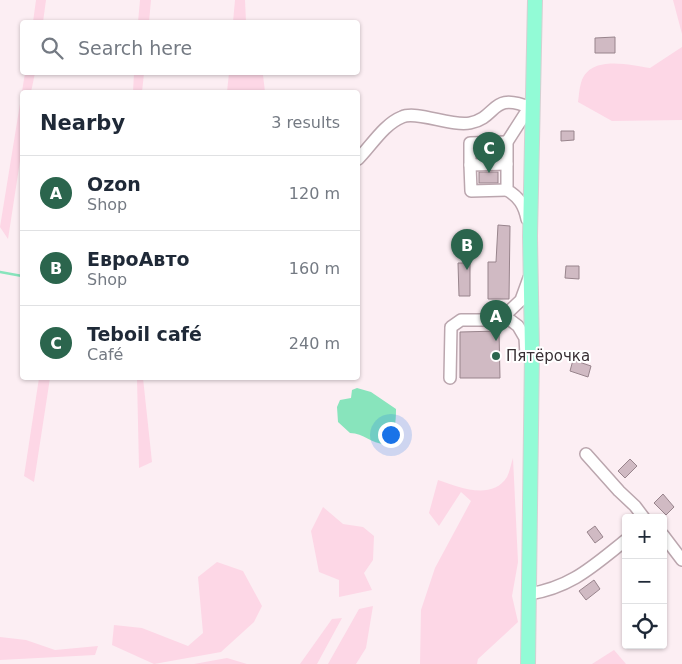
<!DOCTYPE html>
<html lang="en">
<head>
<meta charset="utf-8">
<style>
  :root { --surface:#fff; --page:#f2f2f3; --text:#1f2937; --muted:#747a83; --line:#e0e1e3; --accent:#2b654d }
  body { margin:0; font-family:"DejaVu Sans",sans-serif; background:var(--page); color:var(--text) }
  .controls { position:absolute; right:15px; bottom:15px; display:grid; overflow:hidden; border-radius:5px; box-shadow:0 1px 4px #0004 }
  .controls button { width:45px; height:45px; display:grid; place-items:center; padding:0; border:0; border-bottom:1px solid var(--line); background:var(--surface); color:var(--text); font:25px sans-serif }
  .you { position:absolute; left:390px; top:434px; width:18px; height:18px; margin:-12px; border:4px solid #fff; border-radius:50%; background:#1a73e8; box-shadow:0 0 0 8px #1a73e833 }
  .badge { display:grid; place-items:center; width:32px; height:32px; border-radius:50%; background:var(--accent); color:#fff; font-size:16px; font-weight:700 }
  .pin { position:absolute; translate:-50% -41px; filter:drop-shadow(0 1px 2px #0008) }
  .pin::after { content:''; position:absolute; top:26px; width:18px; height:15px; background:inherit; clip-path:polygon(0 0,100% 0,50% 100%) }
  .list { margin:0; padding:0; list-style:none }
  h2 { display:flex; justify-content:space-between; align-items:center; height:65px; margin:0; padding:0 20px; font-size:21px }
  h2 small { font-size:16px; font-weight:400; color:var(--muted) }
  .list li { display:grid; grid-template-columns:32px 1fr auto; gap:15px; align-items:center; box-sizing:border-box; height:75px; padding:0 20px; border-top:1px solid var(--line) }
  .list b { display:block; font-size:19px; white-space:nowrap }
  .list p { margin:0; font-size:16px; white-space:nowrap; color:var(--muted) }
  .list em { font-size:16px; font-style:normal; color:var(--muted) }
  .icon { flex:none; width:28px; height:28px; fill:none; stroke:currentColor; stroke-width:2; stroke-linecap:round; stroke-linejoin:round }
  .map { position:relative; flex:none; width:682px; height:664px; overflow:hidden }
  .search { position:absolute; background:var(--surface); box-shadow:0 1px 4px #0004; left:20px; top:20px; width:340px; height:55px; display:flex; align-items:center; gap:12px; box-sizing:border-box; padding:0 18px; border-radius:5px; color:var(--muted); font-size:19px }
  .panel { position:absolute; background:var(--surface); box-shadow:0 1px 4px #0004; left:20px; top:90px; width:340px; height:290px; border-radius:5px }
  .map>svg:first-child { display:block }
  .green { fill:#fdd7e6 }
  .water { fill:#88e4bc }
  .lines { fill:none; stroke-linecap:round; stroke-linejoin:round }
  .stream { stroke:#88e4bc; stroke-width:2.5 }
  .building { fill:#d0bac3; stroke:#98848c }
  .minor-casing { stroke:#bba6ae; stroke-width:14 }
  .major-casing { stroke:#d3d1d2; stroke-width:16 }
  .minor { stroke:#fff; stroke-width:11 }
  .major { stroke:#92fbd6; stroke-width:14 }
  .poi-dot { fill:#2b654d; stroke:#fff; stroke-width:2 }
  .labels { text-anchor:middle; stroke-width:4; stroke-linejoin:round; paint-order:stroke }
  .poi-label { font-size:15px; fill:#393034; stroke:#fff; text-anchor:start }
</style>
</head>
<body>
<div class="map">
<svg width="682" height="664" viewBox="0 0 682 664">
  <rect width="100%" height="100%" fill="#fceef3"/>
  <g class="green">
    <path d="M36,0H46L43,22H33Z"/>
    <path d="M140,0H151L149,22H138Z"/>
    <path d="M235,0H245L246,22H233Z"/>
    <path d="M673,0H682V34Z"/>
    <path d="M682,47V120L612,121L578,102C579,96 579,89 581,83C589,54 630,65 650,68Z"/>
    <path d="M25,73H35L31,92H22V148L8,239L0,227Z"/>
    <path d="M134,73H144L142,92H133Z"/>
    <path d="M229,73H260L263,75L265,92H227Z"/>
    <path d="M39,378H50L34,482L24,476Z"/>
    <path d="M137,378H143L152,462L139,468Z"/>
    <path d="M513,458L518,562L512,596L518,622L478,659L477,664H420L421,610L435,568L471,501L461,492L439,526L429,513L438,480C458,487 492,501 507,477C510,471 511,464 513,458Z"/>
    <path d="M323,507L343,524L363,527L374,536L373,560L364,573L372,590L339,597V580L319,572L311,531Z"/>
    <path d="M217,562L243,571L262,606L254,622L221,652L154,664L112,645L114,625L142,628L188,646L203,633L198,577Z"/>
    <path d="M373,606L366,648L356,664H328L359,609Z"/>
    <path d="M342,618L317,664H300L332,619Z"/>
    <path d="M0,637L26,640L55,650L98,646L95,655L0,660Z"/>
    <path d="M614,650L626,664H592Z"/>
    <path d="M227,658L247,664H194Z"/>
  </g>
  <path class="water" d="M357,388L371,392L396,409C396,423 395,434 385,444C371,444 364,433 350,433L338,422L337,407L340,400L351,398L352,390Z"/>
  <g class="lines">
    <path class="stream" d="M0,272L22,276"/>
  </g>
  <g class="building">
    <path d="M615,37V53H595V38Z"/>
    <path d="M561,131H574V140L561,141Z"/>
    <rect x="479" y="172" width="19" height="11"/>
    <path d="M498,225L510,226L509,299H488V262H496Z"/>
    <path d="M458,263H470V296H459Z"/>
    <path d="M566,266H579V279L565,278Z"/>
    <path d="M499,331L500,378H460V332Z"/>
    <path d="M573,360L591,366L588,377L570,371Z"/>
    <path d="M630,459L637,466L625,478L618,471Z"/>
    <path d="M663,494L674,507L666,515L654,503Z"/>
    <path d="M595,526L603,537L595,543L587,532Z"/>
    <path d="M594,580L600,589L586,600L579,591Z"/>
  </g>
  <g class="lines">
    <defs>
      <g id="minor">
        <path d="M507,142L470,143V165L507,164"/>
        <path d="M358,159C371,146 384,124 402,117C416,110 452,127 470,123C499,117 490,91 531,108"/>
        <path d="M470,165L471,191L507,190"/>
        <path d="M527,219C524,205 519,197 507,190V142L532,103"/>
        <path d="M501,319L521,300L529,278"/>
        <path d="M450,378L451,327L461,320H510L518,326L525,338L526,355"/>
        <path d="M586,454L619,491L635,506L644,518"/>
        <path d="M663,535L682,560"/>
        <path d="M529,594C572,587 593,566 626,540"/>
      </g>
      <path id="major" d="M528,664L532,351L530,236L535,0"/>
    </defs>
    <use href="#minor" class="minor-casing"/>
    <use href="#major" class="major-casing"/>
    <use href="#minor" class="minor"/>
    <use href="#major" class="major"/>
  </g>
  <circle class="poi-dot" cx="496" cy="356" r="5"/>
  <g class="labels">
    <g class="poi-label">
      <text x="506" y="361">Пятёрочка</text>
    </g>
  </g>
</svg>
<div class="controls">
<button>+</button>
<button>−</button>
<button><svg class="icon" aria-label="locate" viewBox="0 0 24 24"><circle cx="12" cy="12" r="6"/><path d="M12 2v4M12 18v4M2 12h4M18 12h4"/></svg></button>
</div>
<div class="you"></div>
<div class="pin badge" style="left:496px;top:341px">A</div>
<div class="pin badge" style="left:467px;top:270px">B</div>
<div class="pin badge" style="left:489px;top:173px">C</div>
<div class="search"><svg class="icon" aria-label="search" viewBox="0 0 24 24"><circle cx="10" cy="10" r="6"/><path d="M15 15l6 6"/></svg>Search here</div>
<section class="panel">
<h2>Nearby<small>3 results</small></h2>
<ul class="list">
<li><span class="badge">A</span><div><b>Ozon</b><p>Shop</p></div><em>120 m</em></li>
<li><span class="badge">B</span><div><b>ЕвроАвто</b><p>Shop</p></div><em>160 m</em></li>
<li><span class="badge">C</span><div><b>Teboil café</b><p>Café</p></div><em>240 m</em></li>
</ul>
</section>
</div>
</body>
</html>
